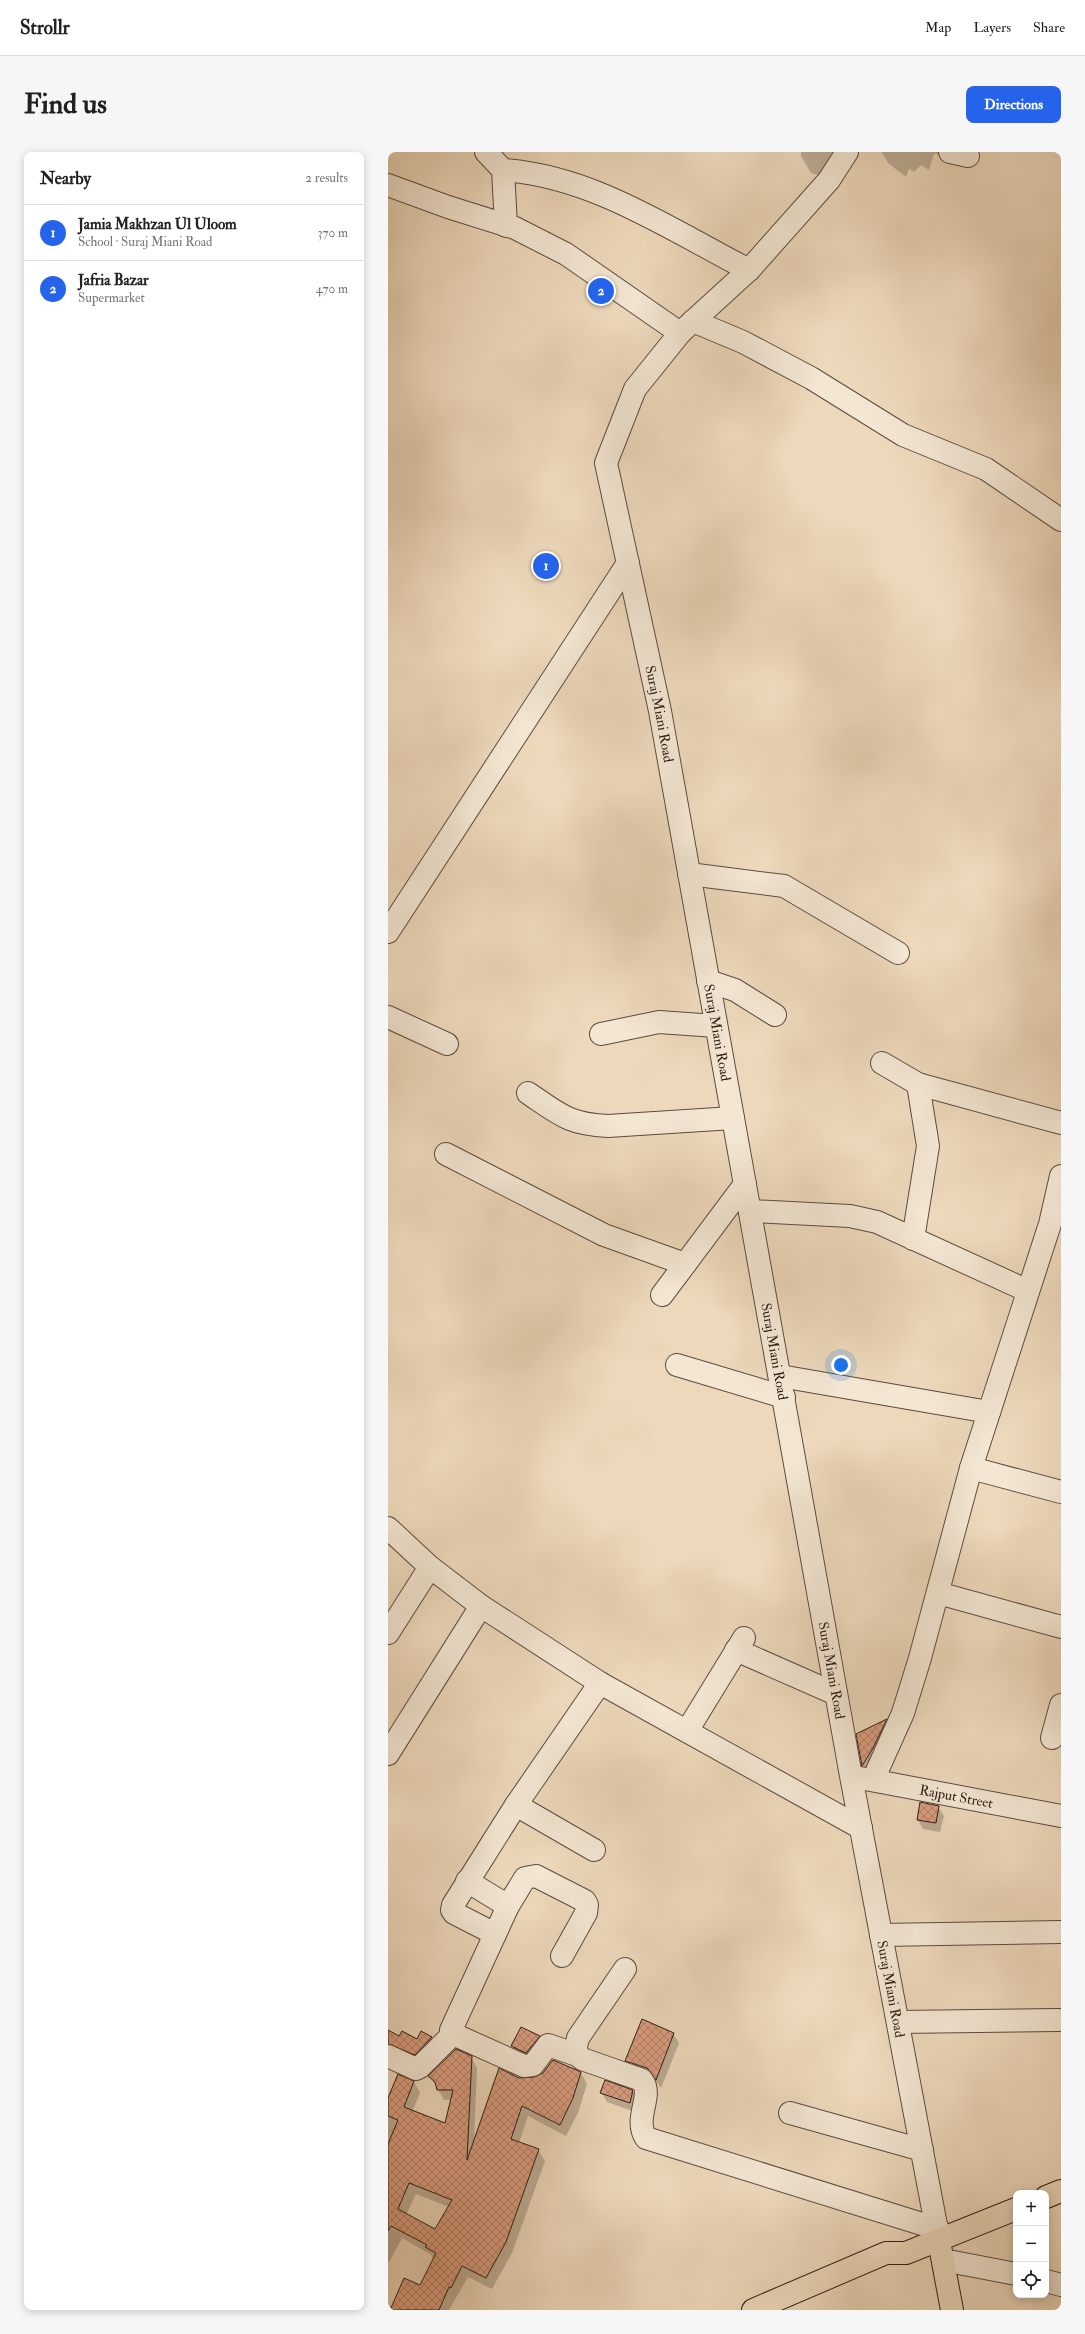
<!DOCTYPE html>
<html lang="en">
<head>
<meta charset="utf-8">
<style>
  :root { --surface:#fff; --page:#f6f6f6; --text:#202124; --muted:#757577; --line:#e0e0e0; --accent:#2563eb }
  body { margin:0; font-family:"IM FELL Double Pica",serif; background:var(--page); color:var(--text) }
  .controls { position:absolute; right:12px; bottom:12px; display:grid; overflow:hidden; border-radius:8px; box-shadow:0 2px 10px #0003 }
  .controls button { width:36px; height:36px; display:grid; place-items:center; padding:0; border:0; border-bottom:1px solid var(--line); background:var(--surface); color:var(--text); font:20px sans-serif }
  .you { position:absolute; left:453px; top:1213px; width:14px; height:14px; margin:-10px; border:3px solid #fff; border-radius:50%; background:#1a73e8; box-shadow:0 0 0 6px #1a73e833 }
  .badge { display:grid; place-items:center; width:26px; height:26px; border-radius:50%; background:var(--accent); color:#fff; font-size:13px; font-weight:700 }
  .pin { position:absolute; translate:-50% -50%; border:2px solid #fff; box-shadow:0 1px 4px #0006 }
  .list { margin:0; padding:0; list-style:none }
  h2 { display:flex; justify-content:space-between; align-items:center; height:52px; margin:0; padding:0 16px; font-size:17px }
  h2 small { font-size:13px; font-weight:400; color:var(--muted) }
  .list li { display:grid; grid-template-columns:26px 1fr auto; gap:12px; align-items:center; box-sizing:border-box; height:56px; padding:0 16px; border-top:1px solid var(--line) }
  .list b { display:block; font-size:15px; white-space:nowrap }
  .list p { margin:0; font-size:13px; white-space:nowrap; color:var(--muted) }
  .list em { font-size:13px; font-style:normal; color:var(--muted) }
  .icon { flex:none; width:22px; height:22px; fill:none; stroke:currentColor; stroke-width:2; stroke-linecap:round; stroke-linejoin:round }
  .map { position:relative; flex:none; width:673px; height:2158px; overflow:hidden; border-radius:8px }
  header { display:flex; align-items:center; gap:24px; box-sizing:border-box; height:56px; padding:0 20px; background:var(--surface); border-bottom:1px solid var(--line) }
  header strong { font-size:19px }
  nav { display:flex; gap:22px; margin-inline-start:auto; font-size:14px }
  .intro { display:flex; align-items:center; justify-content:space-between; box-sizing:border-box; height:96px; padding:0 24px }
  h1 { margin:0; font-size:28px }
  .button { padding:10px 18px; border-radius:8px; background:var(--accent); color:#fff; font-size:14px; font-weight:700 }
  main { display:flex; gap:24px; padding:0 24px }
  aside { flex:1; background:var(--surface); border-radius:8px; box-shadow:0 2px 10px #0003 }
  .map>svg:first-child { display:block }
  .shadow { fill:#0003; fill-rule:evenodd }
  .building { fill:url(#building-cross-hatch); stroke:#2b1c14; fill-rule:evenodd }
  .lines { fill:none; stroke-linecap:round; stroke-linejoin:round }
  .minor-casing { stroke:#5c4b3e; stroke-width:24 }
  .major-casing { stroke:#2b1c14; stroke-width:24 }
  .minor { stroke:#f3e6d3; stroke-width:22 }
  .major { stroke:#edd8bb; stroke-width:22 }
  .labels { text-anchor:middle; stroke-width:3.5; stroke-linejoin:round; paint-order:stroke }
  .street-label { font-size:14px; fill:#2b1c14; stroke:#f3e6d3 }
</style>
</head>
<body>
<header>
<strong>Strollr</strong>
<nav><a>Map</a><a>Layers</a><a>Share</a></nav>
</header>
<div class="intro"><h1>Find us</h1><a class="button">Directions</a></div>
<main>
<aside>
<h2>Nearby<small>2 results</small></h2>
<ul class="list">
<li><span class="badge">1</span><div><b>Jamia Makhzan Ul Uloom</b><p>School · Suraj Miani Road</p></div><em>370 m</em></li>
<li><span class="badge">2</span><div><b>Jafria Bazar</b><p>Supermarket</p></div><em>470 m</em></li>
</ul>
</aside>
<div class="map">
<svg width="673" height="2158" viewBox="0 0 673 2158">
  <defs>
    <pattern id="building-cross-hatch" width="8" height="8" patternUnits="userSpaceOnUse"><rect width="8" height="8" fill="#da9d7f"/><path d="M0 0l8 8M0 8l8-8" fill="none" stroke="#b17f67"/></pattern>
  </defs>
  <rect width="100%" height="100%" fill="#edd8bb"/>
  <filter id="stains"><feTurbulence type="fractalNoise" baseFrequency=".005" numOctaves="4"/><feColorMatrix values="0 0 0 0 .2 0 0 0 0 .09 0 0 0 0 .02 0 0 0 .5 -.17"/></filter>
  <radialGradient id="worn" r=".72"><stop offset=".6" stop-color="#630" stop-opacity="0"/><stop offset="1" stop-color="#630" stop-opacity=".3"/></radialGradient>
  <g class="shadow">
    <path d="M413,0H469L471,4L458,11L448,28L423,21L413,4Z"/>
    <path d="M494,0H556L554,3L546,2L541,18L533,13L526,20L521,17L518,25L500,11Z"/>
    <path d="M498,1568L503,1577L480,1622L475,1613L469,1582Z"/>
    <path d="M550,1655L556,1664L552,1680L535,1677L530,1668Z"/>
    <path d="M34,1880L43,1886L48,1894L24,1907L20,1899Z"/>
    <path d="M285,1882L291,1891L273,1936L265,1925L243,1918L238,1909Z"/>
    <path d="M151,1885L156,1894L144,1910L129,1903L124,1894Z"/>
    <path d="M83,1905L89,1916L86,1989L131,1927L193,1921L199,1932L190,1961L178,1984L140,1964L131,1991L150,1998L157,2009L124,2101L104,2137L80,2125L61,2158H4L33,2135L46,2107L42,2102L14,2086L0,2112V1949L26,1930L32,1941L24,1960L58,1973L63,1948H56L42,1924ZM28,2042L61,2055L48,2079L18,2063Z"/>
    <path d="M244,1939L250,1948L247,1960L219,1950L214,1941Z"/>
  </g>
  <g class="building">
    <path d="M499,1567L485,1596L474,1614L468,1582Z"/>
    <path d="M532,1650L551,1654L548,1671L529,1668Z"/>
    <path d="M254,1867L286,1881L268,1928L259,1916L237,1909Z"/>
    <path d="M133,1875L152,1884L138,1901L123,1894Z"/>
    <path d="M0,1878L11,1884L14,1879L29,1887L33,1879L44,1885L27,1903L0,1892Z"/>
    <path d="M68,1897L84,1904L79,2008L111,1916L131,1926L146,1925L155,1921L165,1908L193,1920L185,1946L172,1973L134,1954L123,1987L151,1997L118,2090L98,2126L74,2114L63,2136L61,2135L51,2158H2L16,2126L32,2133L48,2101L37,2095L39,2093L3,2074L0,2079V1992L10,1968L0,1964V1946L10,1922L26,1929L16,1955L57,1971L65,1938H49L47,1930L40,1924ZM21,2031L64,2048L47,2077L10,2057Z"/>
    <path d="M217,1928L245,1938L242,1951L212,1941Z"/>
  </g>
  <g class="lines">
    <defs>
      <g id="minor">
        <path d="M98,0L115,18L118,74"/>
        <path id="s1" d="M459,0L441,28L361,118L292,181L247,237L218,311L272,559L463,1624L551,2089"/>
        <path d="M562,0L580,4"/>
        <path d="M115,18C205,24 283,78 361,118"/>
        <path d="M0,33L60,55L127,76L178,102L292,181"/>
        <path d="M305,169L355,190L423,226L515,283L598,317L673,368"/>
        <path d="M301,722L396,734L510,801"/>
        <path d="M0,780L240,411"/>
        <path d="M320,829L347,838L387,863"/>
        <path d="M0,865L59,892"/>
        <path d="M213,882L271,870L328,874"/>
        <path d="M494,911L530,932L673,971"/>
        <path d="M140,941C171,962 180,972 220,974L345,966"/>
        <path d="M58,1002L216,1083L297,1112"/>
        <path d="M362,1059L462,1064L489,1070L640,1139"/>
        <path d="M525,1087L540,994L530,932"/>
        <path d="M274,1143L357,1032"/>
        <path d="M289,1213L396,1245"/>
        <path d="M392,1224L601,1260"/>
        <path d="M583,1316L673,1340"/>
        <path d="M0,1376L42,1415L93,1454L212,1531L473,1676"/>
        <path d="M550,1441L673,1475"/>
        <path d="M0,1481L42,1415"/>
        <path d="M348,1498L448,1542"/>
        <path d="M299,1579L356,1486"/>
        <path d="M664,1586L673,1553"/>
        <path d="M0,1602L93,1454"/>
        <path id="s2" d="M472,1626L673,1664"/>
        <path d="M485,1628L515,1561L532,1506L583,1316L662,1072L673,1024"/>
        <path d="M128,1653L206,1698"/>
        <path d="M79,1729L120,1754"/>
        <path d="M107,1782L66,1761L64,1758L65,1753L128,1653L212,1531"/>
        <path d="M493,1783L673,1780"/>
        <path d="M174,1804L198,1761L199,1753L197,1749L148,1724L137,1726L120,1754L63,1878L65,1882L136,1914L145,1913L160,1893L189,1903"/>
        <path d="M237,1817L190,1886L187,1899L194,1907L254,1928C266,1944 245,1966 258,1986L550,2077"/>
        <path d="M510,1870L671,1868"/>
        <path d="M0,1904L28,1917L32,1915L65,1882"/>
        <path d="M402,1961L534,1998"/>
        <path d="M555,2108L628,2122"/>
        <path d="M658,2129L673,2133"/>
      </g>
      <g id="major">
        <path d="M658,2045L673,2039"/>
        <path d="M551,2089L564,2158"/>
        <path d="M365,2158L498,2101H518L628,2057"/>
      </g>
    </defs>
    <use href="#minor" class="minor-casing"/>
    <use href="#major" class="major-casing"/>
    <use href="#minor" class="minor"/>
    <use href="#major" class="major"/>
  </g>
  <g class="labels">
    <g class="street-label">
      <text dy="5" stroke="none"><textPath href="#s1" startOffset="655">Suraj Miani Road</textPath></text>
      <text dy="5" stroke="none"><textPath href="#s1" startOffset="979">Suraj Miani Road</textPath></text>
      <text dy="5" stroke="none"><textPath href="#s1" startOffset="1303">Suraj Miani Road</textPath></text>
      <text dy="5" stroke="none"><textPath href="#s1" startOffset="1627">Suraj Miani Road</textPath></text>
      <text dy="5" stroke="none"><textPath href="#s2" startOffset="98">Rajput Street</textPath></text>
      <text dy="5" stroke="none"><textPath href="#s1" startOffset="1951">Suraj Miani Road</textPath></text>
    </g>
  </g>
  <rect width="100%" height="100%" filter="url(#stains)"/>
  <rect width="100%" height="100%" fill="url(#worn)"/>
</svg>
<div class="controls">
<button>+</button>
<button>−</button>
<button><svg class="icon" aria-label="locate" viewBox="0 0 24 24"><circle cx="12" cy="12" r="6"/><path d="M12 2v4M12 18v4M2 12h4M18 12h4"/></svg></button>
</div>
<div class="you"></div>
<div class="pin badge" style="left:158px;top:414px">1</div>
<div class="pin badge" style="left:213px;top:139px">2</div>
</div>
</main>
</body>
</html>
